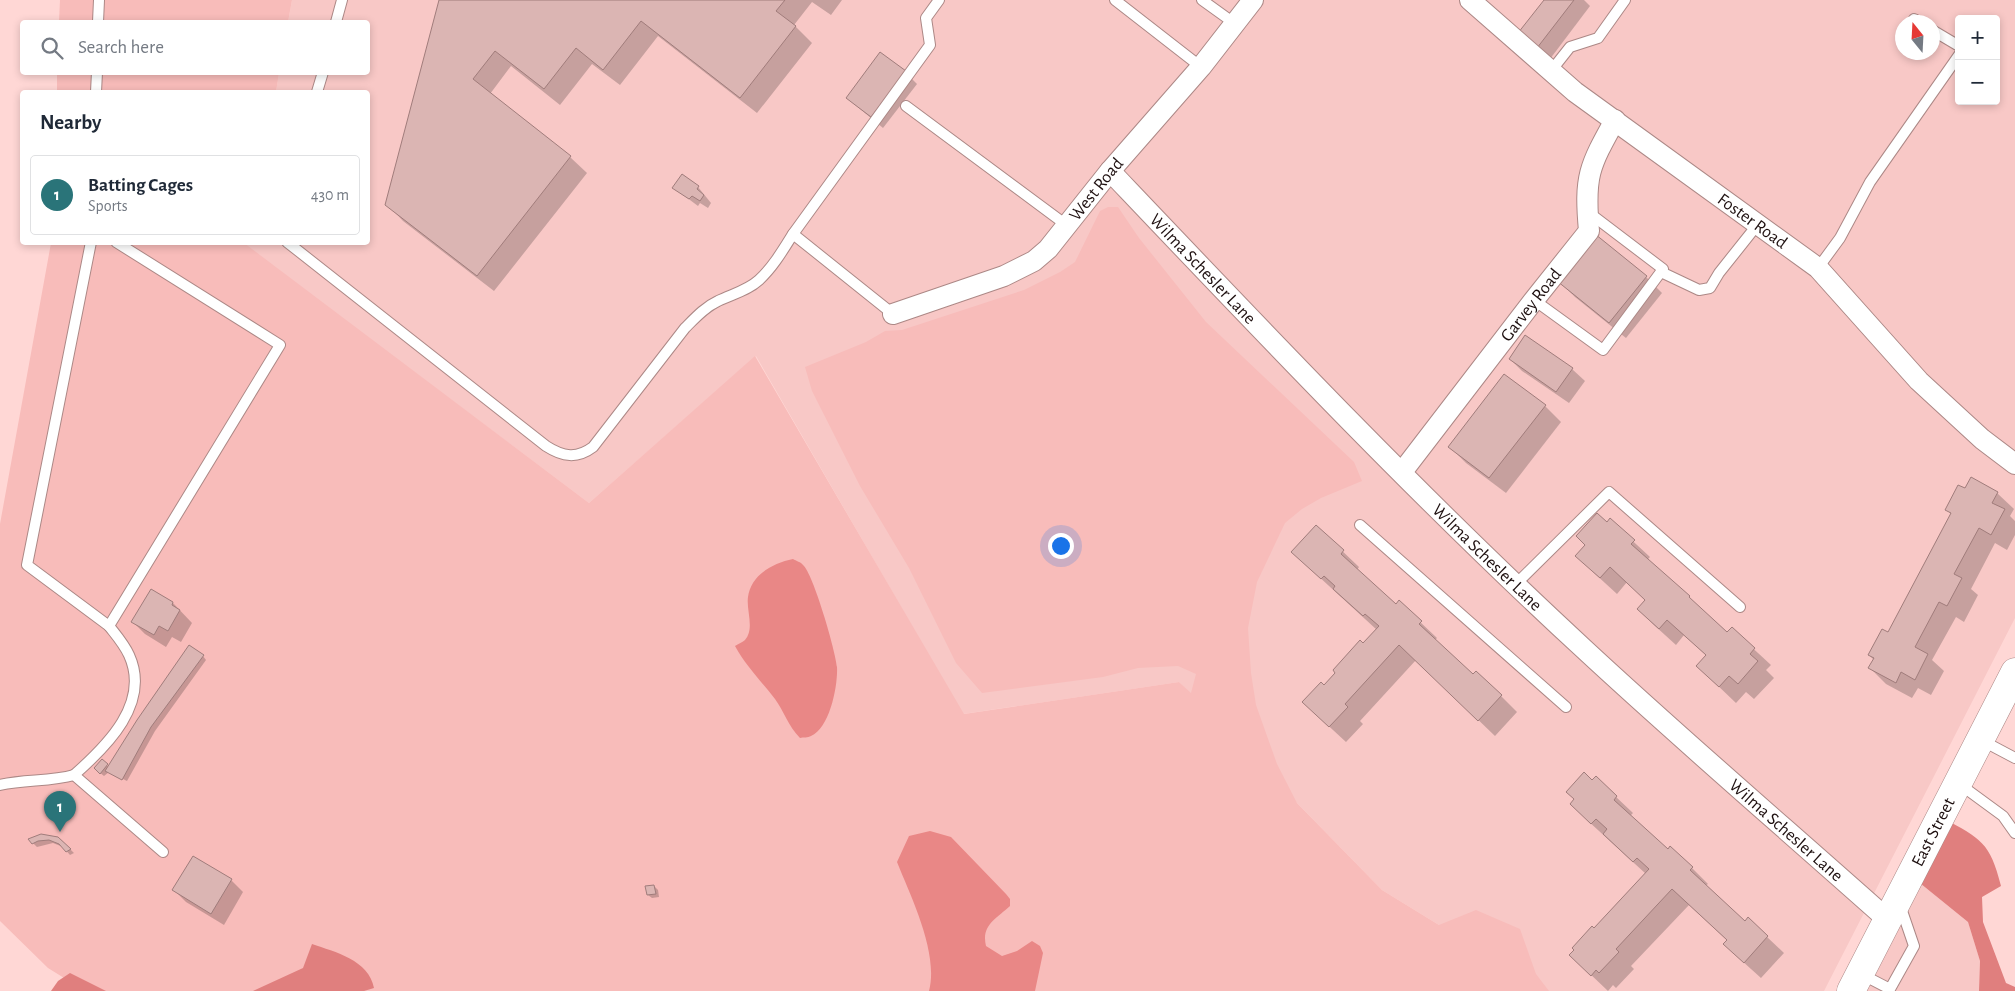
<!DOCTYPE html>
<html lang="en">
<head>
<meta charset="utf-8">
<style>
  :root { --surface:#fff; --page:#f2f2f3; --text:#1f2937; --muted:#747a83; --line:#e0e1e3; --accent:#2a7479 }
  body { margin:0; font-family:"Alegreya Sans",sans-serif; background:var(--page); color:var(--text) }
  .controls { position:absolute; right:15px; top:15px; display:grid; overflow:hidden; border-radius:5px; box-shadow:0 2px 8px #0003 }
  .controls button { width:45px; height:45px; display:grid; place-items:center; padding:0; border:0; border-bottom:1px solid var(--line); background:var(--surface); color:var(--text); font:25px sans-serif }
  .compass { position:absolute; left:1895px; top:15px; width:45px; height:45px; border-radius:50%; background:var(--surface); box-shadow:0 2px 8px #0003; rotate:342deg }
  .you { position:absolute; left:1060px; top:545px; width:18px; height:18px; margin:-12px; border:4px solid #fff; border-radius:50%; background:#1a73e8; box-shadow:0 0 0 8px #1a73e833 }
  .badge { display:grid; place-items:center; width:32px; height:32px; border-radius:50%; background:var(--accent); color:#fff; font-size:16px; font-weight:700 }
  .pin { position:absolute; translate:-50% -41px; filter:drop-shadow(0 1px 2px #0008) }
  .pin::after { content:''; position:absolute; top:26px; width:18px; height:15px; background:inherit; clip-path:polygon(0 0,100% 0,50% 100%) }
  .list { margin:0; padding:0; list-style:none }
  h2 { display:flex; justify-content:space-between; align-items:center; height:65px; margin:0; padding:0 20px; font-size:21px }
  h2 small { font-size:16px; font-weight:400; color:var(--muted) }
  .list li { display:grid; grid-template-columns:32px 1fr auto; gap:15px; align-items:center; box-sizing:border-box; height:80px; margin:0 10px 10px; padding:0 10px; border:1px solid var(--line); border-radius:5px }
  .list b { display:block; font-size:19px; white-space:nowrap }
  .list p { margin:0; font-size:16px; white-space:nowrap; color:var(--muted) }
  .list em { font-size:16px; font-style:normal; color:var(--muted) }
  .icon { flex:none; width:28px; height:28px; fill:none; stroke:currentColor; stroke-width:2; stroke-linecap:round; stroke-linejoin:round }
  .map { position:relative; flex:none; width:2015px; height:991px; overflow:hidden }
  .search { position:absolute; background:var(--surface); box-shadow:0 2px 8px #0003; left:20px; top:20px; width:350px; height:55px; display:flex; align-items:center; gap:12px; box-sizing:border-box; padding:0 18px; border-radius:5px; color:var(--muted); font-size:19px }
  .panel { position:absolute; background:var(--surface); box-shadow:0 2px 8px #0003; left:20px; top:90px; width:350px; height:155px; border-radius:5px }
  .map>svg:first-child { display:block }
  .built { fill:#f8c8c6; fill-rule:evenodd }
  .green { fill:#f8bcba }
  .forest { fill:#e07f7e }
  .water { fill:#e98786 }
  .shadow { fill:#0003 }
  .building { fill:#dbb5b3; stroke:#a07c7b }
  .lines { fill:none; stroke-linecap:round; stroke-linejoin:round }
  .service-casing { stroke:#ac8886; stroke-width:12 }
  .minor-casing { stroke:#ac8886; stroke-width:22 }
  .secondary-casing { stroke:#ac8886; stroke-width:29 }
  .service { stroke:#fff; stroke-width:10 }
  .minor { stroke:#fff; stroke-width:20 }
  .secondary { stroke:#fff; stroke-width:28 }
  .labels { text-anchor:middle; stroke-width:4; stroke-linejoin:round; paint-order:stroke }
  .street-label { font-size:18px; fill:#1e1010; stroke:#ffd7d5 }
</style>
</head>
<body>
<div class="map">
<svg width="2015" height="991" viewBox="0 0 2015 991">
  <rect width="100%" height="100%" fill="#ffd7d5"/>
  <g class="built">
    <path d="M292,0H2015V618L1824,991H1547L1382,890L1179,682L963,714L756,356L589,503L243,244L368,242V92H276L279,73L368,72V22H288ZM1959,19H1996V101H1959ZM1902,22H1932V52H1902Z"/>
    <path d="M1910,875L1968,922L1980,961L1979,991H1850Z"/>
  </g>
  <g class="green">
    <path d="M60,0H292L288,22H59Z"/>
    <path d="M57,73H279L276,92H57Z"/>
    <path d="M1108,207H1118L1139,238L1206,322L1354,462L1362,481L1321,498L1302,509L1285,523L1257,582L1248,628L1251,673L1256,705L1277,764L1297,803L1382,890L1439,925L1476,910L1520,929L1536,974L1549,991H85L48,968L0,921V524L51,243H244L589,503L755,356L964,714L1179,682L1191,693L1196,674L1178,666L1138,668L1103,677L982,693L956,663L909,568L860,486L812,391L805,367L866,342L885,331L902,330L1024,290L1060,272L1075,262L1100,211Z"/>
  </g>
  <g class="forest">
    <path d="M1943,818C1981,839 1990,842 2001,886L1982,897L1983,922L2006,983L2015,987V991H1979L1980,961L1968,922L1910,875Z"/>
    <path d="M312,944C335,952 369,960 374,988L364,991H253L303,968Z"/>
    <path d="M70,973L106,991H51L58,981Z"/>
  </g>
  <g class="water">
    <path d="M793,559C796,561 801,562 803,565C813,573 836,652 837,667C838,685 830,728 811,736C808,738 803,737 800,738C788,726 784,711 775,699C761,681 746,666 735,646C738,644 743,642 745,640C755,629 746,610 748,597C751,575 773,563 793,559Z"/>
    <path d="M930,831L951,837L1006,894L1010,899V906C996,919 981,925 986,946L1002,956L1017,951L1032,941L1040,946L1043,953L1035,991H929C939,953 911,897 897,862L909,836Z"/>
  </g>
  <g class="shadow">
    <path d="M440,0H842L831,15L812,2L794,25L812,43L757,113L658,36L620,85L592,64L560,105L511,66L490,94L570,157L587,173L494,291L403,221L387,204Z"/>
    <path d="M1545,0H1584L1590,6L1550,59L1532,45Z"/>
    <path d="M905,72L917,84L883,128L847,98Z"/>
    <path d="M698,187L711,203L708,208L700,203L698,206L674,188Z"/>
    <path d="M1646,277L1662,293L1626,338L1575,297L1559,281Z"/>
    <path d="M1526,336L1572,369L1585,381L1569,403L1522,371L1510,359Z"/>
    <path d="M1545,406L1561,422L1506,493L1466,463L1450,447Z"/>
    <path d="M1965,490L1997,493L2014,509L2010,516L2015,521V535L2007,550L1995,543L1971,589L1978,595L1964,622L1956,617L1932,660L1944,671L1931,695L1918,688L1912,698L1886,684L1870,668L1874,660L1869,655L1888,634L1952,515L1947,510Z"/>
    <path d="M1610,520L1650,557L1647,560L1727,634L1732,629L1771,665L1766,670L1774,678L1754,699L1746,692L1736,703L1714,682L1707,656L1684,635L1676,645L1654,625L1638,609L1646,600L1627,582L1617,594L1593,572L1607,524Z"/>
    <path d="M1316,526L1359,567L1357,570L1396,606L1399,602L1437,638L1435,640L1473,676L1501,696L1517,712L1495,736L1416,660L1360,721L1363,724L1346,742L1320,718L1324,687L1377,630L1292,552Z"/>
    <path d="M173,603L192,623L181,642L172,637L166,647L145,634L133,622Z"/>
    <path d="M203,656L206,660L155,731L127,781L109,772L104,776L99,772L102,761L109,767Z"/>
    <path d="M1596,778L1633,813L1630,816L1668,851L1692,868L1708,884L1705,886L1745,923L1748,919L1784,953L1761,978L1741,960L1728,941L1689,905L1631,966L1634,969L1616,988L1613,985L1608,991L1587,971L1594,930L1646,874L1587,820L1592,781Z"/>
    <path d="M45,835L61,840L74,853L70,855L63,847L53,843L37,847L30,840Z"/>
    <path d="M194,858L231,880L243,892L224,925L186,902L174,890Z"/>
    <path d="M654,886L658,890L659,897L652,898L648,895Z"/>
  </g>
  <g class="building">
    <path d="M439,0H785L776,11L796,26L740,98L641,21L603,70L576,48L544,89L495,51L473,79L571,156L477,276L385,205Z"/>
    <path d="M1544,0H1574L1537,48L1518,33Z"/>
    <path d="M880,52L906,71L871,117L846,98Z"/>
    <path d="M682,174L699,186L697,189L704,195L700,201L692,196L689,199L672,188Z"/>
    <path d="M1595,234L1647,276L1609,323L1557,281Z"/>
    <path d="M1525,335L1573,368L1556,392L1509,359Z"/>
    <path d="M1504,374L1546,405L1489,478L1448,447Z"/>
    <path d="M1971,477L1998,492L1992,503L2005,509L1991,535L1979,528L1954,574L1962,578L1947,606L1939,602L1915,647L1928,654L1915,680L1901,672L1896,683L1868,668L1874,658L1868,655L1882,629L1888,632L1951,513L1945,510L1958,485L1965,488Z"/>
    <path d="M1597,513L1607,522L1610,518L1635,540L1631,544L1690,596L1689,597L1727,632L1732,627L1755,648L1750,654L1758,661L1738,684L1729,676L1719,687L1696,666L1706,655L1667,620L1659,629L1637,609L1645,600L1610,567L1600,578L1575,556L1585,545L1576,536Z"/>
    <path d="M1316,525L1344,550L1341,554L1396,604L1399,600L1422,621L1419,624L1473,674L1476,671L1502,695L1478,721L1399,645L1345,704L1348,707L1329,727L1302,702L1321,682L1324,685L1335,673L1333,670L1360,640L1363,643L1379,626L1365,614L1363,616L1333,589L1335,586L1324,576L1321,579L1291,552Z"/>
    <path d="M151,589L173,602L172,605L180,610L168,631L159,626L154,635L131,622Z"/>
    <path d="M189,645L204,655L151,727L122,780L105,771L137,720Z"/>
    <path d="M102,759L108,764L100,774L94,768Z"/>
    <path d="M1584,772L1592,780L1596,776L1617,796L1614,800L1668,849L1670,846L1693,867L1690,870L1745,921L1748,917L1768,936L1744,963L1723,944L1727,940L1672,889L1616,949L1619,952L1599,973L1596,970L1591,976L1569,955L1574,950L1572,948L1592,926L1594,928L1649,869L1637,858L1633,862L1603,834L1607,829L1596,819L1591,824L1570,804L1574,799L1566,792Z"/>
    <path d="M41,834L58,837L71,849L66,852L59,844L49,840L38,841L32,844L28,839Z"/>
    <path d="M193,856L232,879L211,914L172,890Z"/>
    <path d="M654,885L656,894L647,895L645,886Z"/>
  </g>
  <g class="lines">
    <defs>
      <g id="service">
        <path d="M1115,0L1201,67"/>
        <path d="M1202,0L1234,23"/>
        <path d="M1914,19L1920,22"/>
        <path d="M98,22L99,0"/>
        <path d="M336,22L342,0"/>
        <path d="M1932,30L1959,46"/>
        <path d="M1551,71L1570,47L1598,38L1625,0"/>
        <path d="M96,92L97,72"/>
        <path d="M317,92L323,72"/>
        <path d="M906,106L1065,224"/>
        <path d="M793,234L893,314"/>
        <path d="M91,242L27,565L109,626"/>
        <path d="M116,242L280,345L109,626C116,635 124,644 129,655C151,703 107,746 74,775L163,852"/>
        <path d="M287,242L546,446C563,457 577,459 593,447L685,328C695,318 705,307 718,301C732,294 747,291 759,280C773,267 783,250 793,234L930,45L926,18L939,0"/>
        <path d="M1818,268L1840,238L1870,182L1959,55"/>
        <path d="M1661,272L1699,290L1710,288L1719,273L1758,224"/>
        <path d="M1534,300L1603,350L1663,269L1588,212"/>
        <path d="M1360,525L1566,707"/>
        <path d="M1516,584L1609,492L1740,607"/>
        <path d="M1981,740L2015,758"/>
        <path d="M1958,783L2003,816L2015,833"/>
        <path d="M0,785C25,779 50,782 74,775"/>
        <path d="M1861,974L1890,989L1914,946L1900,905"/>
      </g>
      <g id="minor">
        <path id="s1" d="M1470,0L1575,92L1818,268L1919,381L1982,439L2015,464"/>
        <path id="s2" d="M1110,171C1264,333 1419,497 1584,649C1683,741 1786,829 1888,920"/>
        <path id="s3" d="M893,314L1004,276L1034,261L1048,249L1110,171L1201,67L1253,0"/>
        <path id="s4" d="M1402,472L1534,300L1589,231C1584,176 1589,167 1615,120"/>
      </g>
      <g id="secondary">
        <path id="s5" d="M1851,991L2015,672"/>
      </g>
    </defs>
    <use href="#service" class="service-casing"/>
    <use href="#minor" class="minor-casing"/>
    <use href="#secondary" class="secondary-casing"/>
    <use href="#service" class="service"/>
    <use href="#minor" class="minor"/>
    <use href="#secondary" class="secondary"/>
  </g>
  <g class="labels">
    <g class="street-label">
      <text dy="6" stroke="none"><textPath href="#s3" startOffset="246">West Road</textPath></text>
      <text dy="6" stroke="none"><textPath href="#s1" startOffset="359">Foster Road</textPath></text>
      <text dy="6" stroke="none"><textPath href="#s2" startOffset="135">Wilma Schesler Lane</textPath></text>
      <text dy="6" stroke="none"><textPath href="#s4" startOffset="211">Garvey Road</textPath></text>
      <text dy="6" stroke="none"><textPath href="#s2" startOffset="540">Wilma Schesler Lane</textPath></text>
      <text dy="6" stroke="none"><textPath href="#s2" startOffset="945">Wilma Schesler Lane</textPath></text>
      <text dy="6" stroke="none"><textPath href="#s5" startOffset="179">East Street</textPath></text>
    </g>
  </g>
</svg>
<div class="controls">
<button>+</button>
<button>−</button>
</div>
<svg class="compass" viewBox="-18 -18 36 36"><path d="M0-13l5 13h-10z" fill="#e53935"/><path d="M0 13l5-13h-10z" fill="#747a83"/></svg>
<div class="you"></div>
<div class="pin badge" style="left:60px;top:832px">1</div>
<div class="search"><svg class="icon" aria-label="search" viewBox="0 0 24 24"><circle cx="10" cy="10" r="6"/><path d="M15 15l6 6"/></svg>Search here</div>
<section class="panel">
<h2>Nearby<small></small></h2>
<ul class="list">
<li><span class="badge">1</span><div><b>Batting Cages</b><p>Sports</p></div><em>430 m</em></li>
</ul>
</section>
</div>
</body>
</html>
